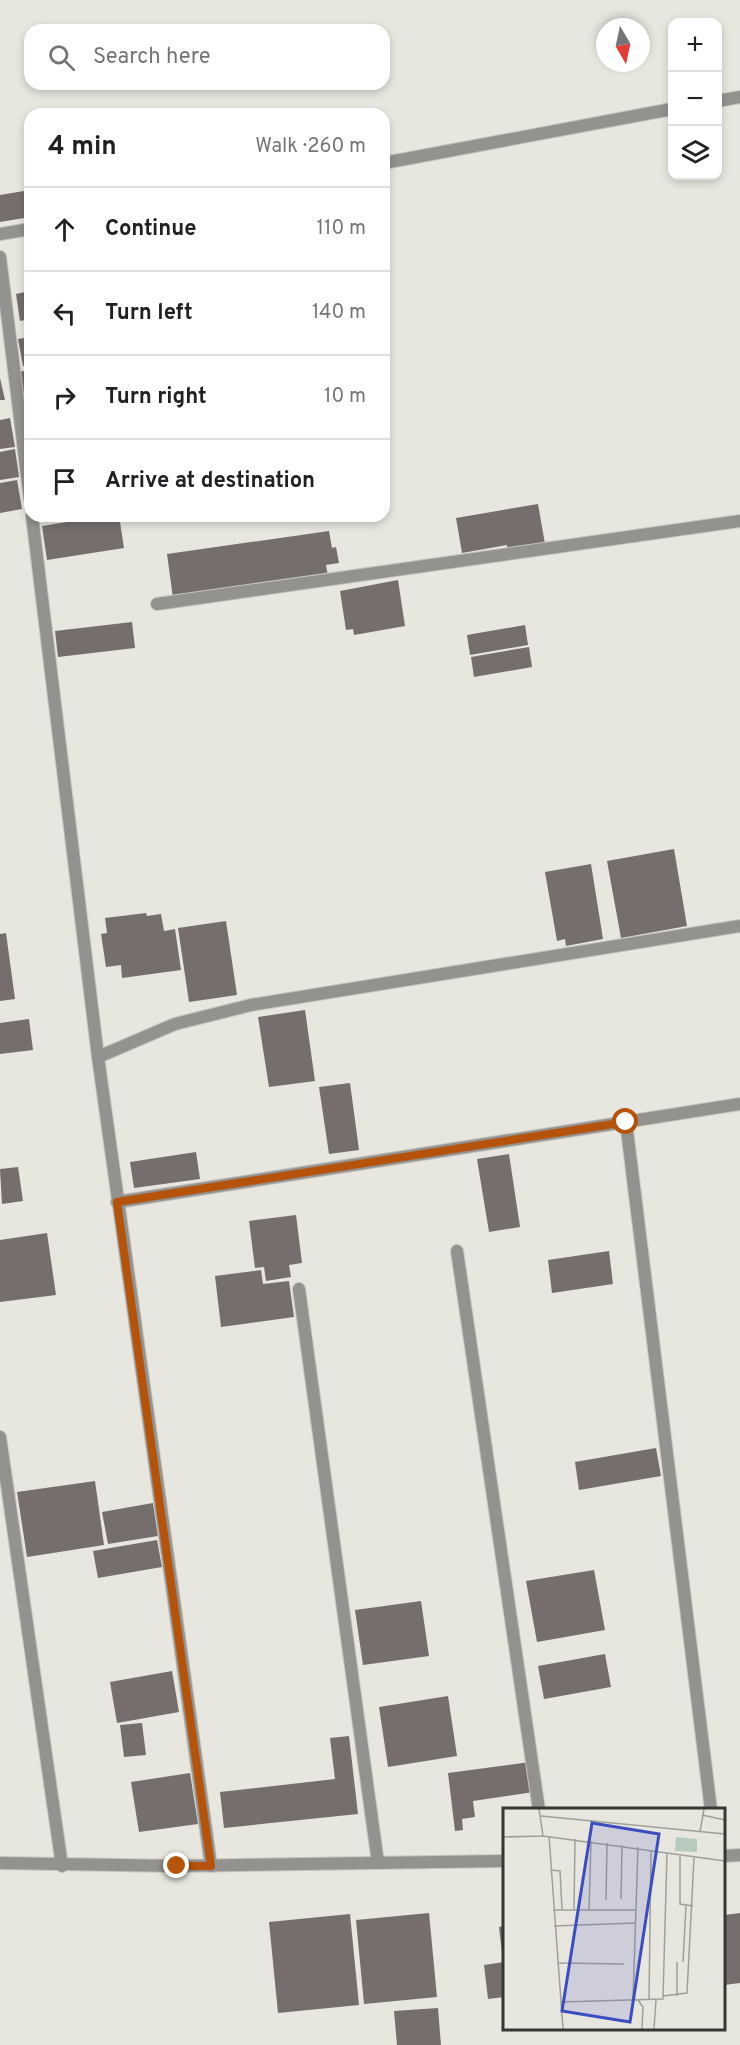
<!DOCTYPE html>
<html lang="en">
<head>
<meta charset="utf-8">
<style>
  :root { --surface:#fff; --page:#f2f2f2; --text:#202124; --muted:#757577; --line:#e0e0e0 }
  body { margin:0; font-family:Overpass,sans-serif; background:var(--page); color:var(--text) }
  .controls { position:absolute; right:18px; top:18px; display:grid; overflow:hidden; border-radius:12px; box-shadow:0 3px 9px #0003 }
  .controls button { width:54px; height:54px; display:grid; place-items:center; padding:0; border:0; border-bottom:2px solid var(--line); background:var(--surface); color:var(--text); font:30px sans-serif }
  .compass { position:absolute; left:596px; top:18px; width:54px; height:54px; border-radius:50%; background:var(--surface); box-shadow:0 3px 9px #0003; rotate:171deg }
  .stop { position:absolute; width:18px; height:18px; margin:-14px; border:4px solid #b45309; border-radius:50%; background:#fff }
  .stop.end { background:#b45309; border-color:#fff; box-shadow:0 2px 6px #0008 }
  .list { margin:0; padding:0; list-style:none }
  h2 { display:flex; justify-content:space-between; align-items:center; height:78px; margin:0; padding:0 24px; font-size:26px }
  h2 small { font-size:20px; font-weight:400; color:var(--muted) }
  .list li { display:grid; grid-template-columns:39px 1fr auto; gap:18px; align-items:center; box-sizing:border-box; height:84px; padding:0 24px; border-top:2px solid var(--line) }
  .list b { display:block; font-size:22px; white-space:nowrap }
  .list em { font-size:20px; font-style:normal; color:var(--muted) }
  .icon { flex:none; width:33px; height:33px; fill:none; stroke:currentColor; stroke-width:2; stroke-linecap:round; stroke-linejoin:round }
  .map { position:relative; flex:none; width:740px; height:2045px; overflow:hidden }
  .search { position:absolute; background:var(--surface); box-shadow:0 3px 9px #0003; left:24px; top:24px; width:366px; height:66px; display:flex; align-items:center; gap:15px; box-sizing:border-box; padding:0 21px; border-radius:18px; color:var(--muted); font-size:22px }
  .panel { position:absolute; background:var(--surface); box-shadow:0 3px 9px #0003; left:24px; top:108px; width:366px; height:414px; border-radius:18px }
  .map>svg:first-child { display:block }
  .building { fill:#756e6d }
  .lines { fill:none; stroke-linecap:round; stroke-linejoin:round }
  .minor-casing { stroke:#c4c3bd; stroke-width:14 }
  .tertiary-casing { stroke:#c4c3bd; stroke-width:14 }
  .minor { stroke:#94928f; stroke-width:12 }
  .tertiary { stroke:#94928f; stroke-width:12 }
  .route { stroke:#b45309; stroke-width:8 }
  .inset-road { fill:none; stroke:#a0a09a; stroke-width:1.5 }
  .view { fill:#3c4dc0; fill-opacity:0.15; stroke:#3c4dc0; stroke-width:3 }
  .inset-edge { fill:none; stroke:#363633; stroke-width:3 }
</style>
</head>
<body>
<div class="map">
<svg width="740" height="2045" viewBox="0 0 740 2045">
  <rect width="100%" height="100%" fill="#e7e6df"/>
  <g class="building">
    <path d="M30,190V217L0,222V195Z"/>
    <path d="M30,291V319L20,321L16,294Z"/>
    <path d="M30,337V365L23,366L18,339Z"/>
    <path d="M30,370V394L22,395L18,372Z"/>
    <path d="M0,378L5,400H0Z"/>
    <path d="M10,418L15,447L0,449V420Z"/>
    <path d="M15,449L19,477L0,480V452Z"/>
    <path d="M17,480L22,509L0,513V483Z"/>
    <path d="M538,504L545,544L508,551L507,545L462,553L456,518Z"/>
    <path d="M105,516H119L124,548L47,560L42,526Z"/>
    <path d="M329,531L332,548L336,547L339,563L326,565L328,576L173,598L167,554Z"/>
    <path d="M398,580L405,626L354,635L353,629L346,630L340,591Z"/>
    <path d="M132,622L135,648L58,657L55,631Z"/>
    <path d="M525,625L528,645L470,655L467,635Z"/>
    <path d="M529,647L532,667L474,677L471,657Z"/>
    <path d="M674,849L687,926L621,938L607,861Z"/>
    <path d="M591,864L603,939L566,946L565,939L557,941L545,872Z"/>
    <path d="M146,913L147,916L161,914L164,931L175,929L181,970L122,978L121,965L106,967L101,934L107,933L105,918Z"/>
    <path d="M226,921L237,995L189,1002L178,928Z"/>
    <path d="M6,933L15,999L0,1001V934Z"/>
    <path d="M305,1010L315,1081L269,1087L258,1017Z"/>
    <path d="M29,1019L33,1050L0,1054V1023Z"/>
    <path d="M350,1083L359,1150L329,1154L319,1087Z"/>
    <path d="M196,1152L200,1179L134,1188L130,1162Z"/>
    <path d="M509,1154L520,1227L489,1232L477,1159Z"/>
    <path d="M18,1167L23,1201L2,1204L0,1169Z"/>
    <path d="M296,1215L302,1263L289,1265L291,1277L266,1281L264,1267L255,1268L249,1221Z"/>
    <path d="M47,1233L56,1295L0,1302V1240Z"/>
    <path d="M609,1251L613,1284L552,1293L548,1260Z"/>
    <path d="M261,1270L263,1284L289,1281L294,1317L221,1327L215,1276Z"/>
    <path d="M656,1448L661,1476L579,1490L575,1462Z"/>
    <path d="M95,1481L104,1545L27,1557L17,1492Z"/>
    <path d="M153,1503L158,1536L108,1544L102,1512Z"/>
    <path d="M157,1540L162,1567L98,1578L93,1551Z"/>
    <path d="M594,1570L605,1630L537,1642L526,1581Z"/>
    <path d="M421,1601L429,1656L363,1665L355,1610Z"/>
    <path d="M605,1654L611,1687L544,1699L538,1666Z"/>
    <path d="M172,1671L179,1712L117,1723L110,1682Z"/>
    <path d="M448,1696L457,1756L388,1767L379,1707Z"/>
    <path d="M142,1723L146,1755L124,1757L120,1725Z"/>
    <path d="M349,1736L358,1814L224,1828L220,1792L335,1779L330,1738Z"/>
    <path d="M530,1762L534,1792L473,1801L475,1817L462,1819L463,1830L455,1831L448,1773Z"/>
    <path d="M190,1773L198,1824L139,1832L131,1782Z"/>
    <path d="M429,1913L437,1997L364,2004L356,1920Z"/>
    <path d="M740,1913V1983L724,1985V1915Z"/>
    <path d="M350,1914L359,2005L278,2013L269,1922Z"/>
    <path d="M504,1926V1961H503L499,1927Z"/>
    <path d="M504,1962V1997L488,1999L484,1965Z"/>
    <path d="M438,2008L441,2045H397L394,2011Z"/>
  </g>
  <g class="lines">
    <defs>
      <g id="minor">
        <path d="M718,101L740,97"/>
        <path d="M384,163L672,109"/>
        <path d="M0,234L30,229"/>
        <path d="M0,257L30,499"/>
        <path d="M32,516L98,1057L211,1866"/>
        <path d="M157,604L740,521"/>
        <path d="M98,1057L175,1024L251,1005L740,926"/>
        <path d="M626,1122L711,1810"/>
        <path d="M117,1202L740,1104"/>
        <path d="M457,1251L539,1810"/>
        <path d="M299,1289L378,1863"/>
        <path d="M0,1437L62,1866"/>
      </g>
      <g id="tertiary">
        <path d="M724,1856L740,1855"/>
        <path d="M0,1863L177,1866L504,1861"/>
      </g>
    </defs>
    <use href="#minor" class="minor-casing"/>
    <use href="#tertiary" class="tertiary-casing"/>
    <use href="#minor" class="minor"/>
    <use href="#tertiary" class="tertiary"/>
  </g>
  <g class="lines">
    <path class="route" d="M177,1866H211L117,1202L626,1122"/>
  </g>
  <g transform="translate(503 1808)">
    <rect width="222" height="222" fill="#e7e6df"/>
    <path d="M173,29L194,31V44L172,43Z" fill="#b6cbbc"/>
    <path class="inset-road" d="M36,1L40,28M199,7L222,12M38,8L222,26M197,24L201,1M46,28L60,221M0,29L40,28L222,53M177,48V96L190,98M48,62L57,63L59,101M118,91L119,37M103,92L104,35M50,102H133M71,102L72,31M86,102L88,33M51,118L133,115M180,154L183,98M54,155L121,156M160,188L184,185L191,50M174,188V154M130,192L135,39M135,192L140,199L139,221M146,192L148,42M58,194L160,191L164,45M151,221L153,192"/>
    <path class="view" d="M89,15L156,26L127,214L59,203Z"/>
    <rect width="222" height="222" class="inset-edge"/>
  </g>
</svg>
<div class="controls">
<button>+</button>
<button>−</button>
<button><svg class="icon" aria-label="layers" viewBox="0 0 24 24"><path d="M12 4l9 5-9 5-9-5zM3 14l9 5 9-5"/></svg></button>
</div>
<svg class="compass" viewBox="-18 -18 36 36"><path d="M0-13l5 13h-10z" fill="#e53935"/><path d="M0 13l5-13h-10z" fill="#757577"/></svg>
<div class="stop" style="left:626px;top:1122px"></div>
<div class="stop end" style="left:177px;top:1866px"></div>
<div class="search"><svg class="icon" aria-label="search" viewBox="0 0 24 24"><circle cx="10" cy="10" r="6"/><path d="M15 15l6 6"/></svg>Search here</div>
<section class="panel">
<h2>4 min<small>Walk · 260 m</small></h2>
<ul class="list">
<li><svg class="icon" aria-label="ahead" viewBox="0 0 24 24"><path d="M12 20V5M6 11l6-6 6 6"/></svg><div><b>Continue</b></div><em>110 m</em></li>
<li><svg class="icon" aria-label="left" viewBox="0 0 24 24"><path d="M17 20v-9H6M10 6l-5 5 5 5"/></svg><div><b>Turn left</b></div><em>140 m</em></li>
<li><svg class="icon" aria-label="right" viewBox="0 0 24 24"><path d="M7 20v-9h11M14 6l5 5-5 5"/></svg><div><b>Turn right</b></div><em>10 m</em></li>
<li><svg class="icon" aria-label="arrive" viewBox="0 0 24 24"><path d="M6 21V4h12l-3 4 3 4H6"/></svg><div><b>Arrive at destination</b></div></li>
</ul>
</section>
</div>
</body>
</html>
